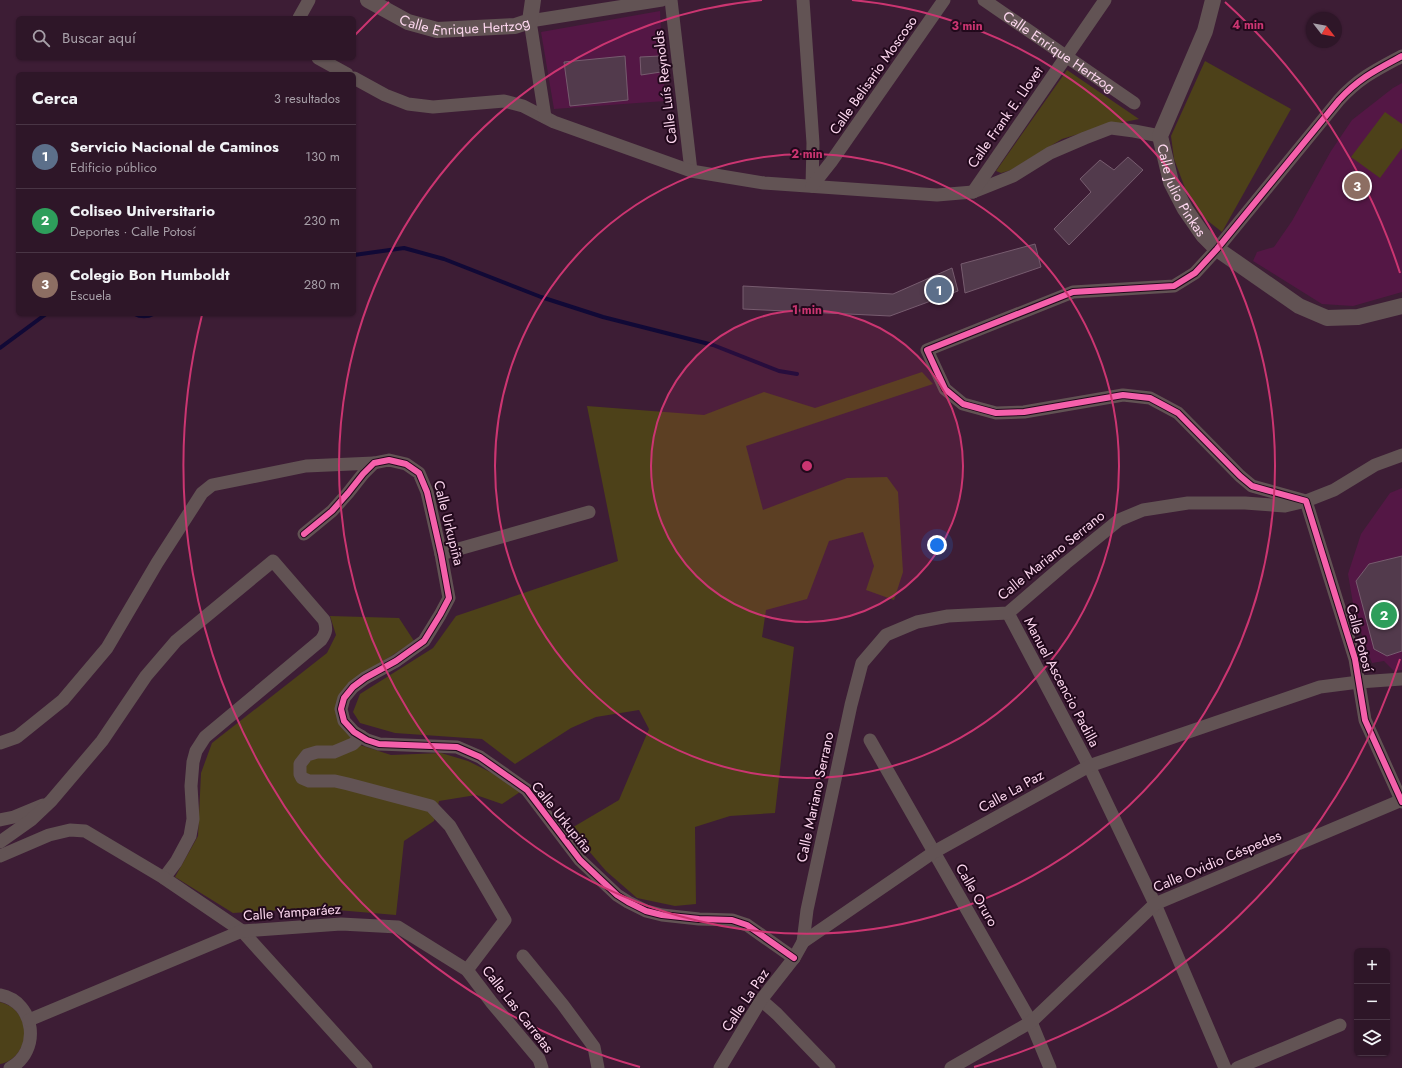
<!DOCTYPE html>
<html lang="es">
<head>
<meta charset="utf-8">
<style>
  :root { --surface:#2e1628; --page:#361f30; --text:#f1f3f6; --muted:#a79fa8; --line:#493545; --accent:#d93025 }
  body { margin:0; font-family:Jost,sans-serif; background:var(--page); color:var(--text) }
  .controls { position:absolute; right:12px; bottom:12px; display:grid; overflow:hidden; border-radius:6px; box-shadow:0 1px 3px #0004 }
  .controls button { width:36px; height:36px; display:grid; place-items:center; padding:0; border:0; border-bottom:1px solid var(--line); background:var(--surface); color:var(--text); font:20px sans-serif }
  .compass { position:absolute; left:1306px; top:12px; width:36px; height:36px; border-radius:50%; background:var(--surface); box-shadow:0 1px 3px #0004; rotate:121deg }
  .you { position:absolute; left:937px; top:545px; width:14px; height:14px; margin:-10px; border:3px solid #fff; border-radius:50%; background:#1a73e8; box-shadow:0 0 0 6px #1a73e833 }
  .badge { display:grid; place-items:center; width:26px; height:26px; border-radius:50%; background:var(--accent); color:#fff; font-size:13px; font-weight:700 }
  .pin { position:absolute; translate:-50% -50%; border:2px solid #fff; box-shadow:0 1px 4px #0006 }
  .list { margin:0; padding:0; list-style:none }
  h2 { display:flex; justify-content:space-between; align-items:center; height:52px; margin:0; padding:0 16px; font-size:17px }
  h2 small { font-size:13px; font-weight:400; color:var(--muted) }
  .list li { display:grid; grid-template-columns:26px 1fr auto; gap:12px; align-items:center; box-sizing:border-box; height:64px; padding:0 16px; border-top:1px solid var(--line) }
  .list b { display:block; font-size:15px; white-space:nowrap }
  .list p { margin:0; font-size:13px; white-space:nowrap; color:var(--muted) }
  .list em { font-size:13px; font-style:normal; color:var(--muted) }
  .icon { flex:none; width:22px; height:22px; fill:none; stroke:currentColor; stroke-width:2; stroke-linecap:round; stroke-linejoin:round }
  .map { position:relative; flex:none; width:1402px; height:1068px; overflow:hidden }
  .search { position:absolute; background:var(--surface); box-shadow:0 1px 3px #0004; left:16px; top:16px; width:340px; height:44px; display:flex; align-items:center; gap:10px; box-sizing:border-box; padding:0 14px; border-radius:6px; color:var(--muted); font-size:15px }
  .panel { position:absolute; background:var(--surface); box-shadow:0 1px 3px #0004; left:16px; top:72px; width:340px; height:244px; border-radius:6px }
  .map>svg:first-child { display:block }
  .built { fill:#541745 }
  .green { fill:#4d4119 }
  .lines { fill:none; stroke-linecap:round; stroke-linejoin:round }
  .stream { stroke:#110936; stroke-width:4 }
  .building { fill:#523a4c; stroke:#775c6f }
  .minor { stroke:#625354; stroke-width:13 }
  .tertiary { stroke:#625354; stroke-width:16 }
  .cycleway-casing { stroke:#22091c; stroke-width:8 }
  .cycleway { stroke:#f560ab; stroke-width:6 }
  .ring { fill:none; stroke:#cb3571; stroke-width:2 }
  .labels { text-anchor:middle; stroke-width:4; stroke-linejoin:round; paint-order:stroke }
  .street-label { font-size:14px; fill:#fdd7ef; stroke:#22091c }
  .centre { fill:#cb3571; stroke:#22091c; stroke-width:2 }
  .ring-label { font-size:12px; text-anchor:middle; font-weight:bold; fill:#cb3571; stroke:#22091c; stroke-width:4; stroke-linejoin:round; paint-order:stroke }
</style>
</head>
<body>
<div class="map">
<svg width="1402" height="1068" viewBox="0 0 1402 1068">
  <rect width="100%" height="100%" fill="#3d1d35"/>
  <g class="built">
    <path d="M660,11L665,101L554,109L541,32Z"/>
    <path d="M1402,83V292L1353,306L1322,304L1253,261L1257,252L1274,247L1292,221L1331,151L1352,120L1393,88Z"/>
    <path d="M1402,488V670L1394,671L1384,661L1372,663L1355,615L1348,574L1361,534L1390,493Z"/>
  </g>
  <g class="green">
    <path d="M1205,61L1291,109L1222,232L1199,214L1185,188L1174,159L1171,136Z"/>
    <path d="M1067,70L1139,119L1105,126L1062,139L1011,170L1001,173L996,171Z"/>
    <path d="M1385,112L1402,124V148L1380,178L1351,157Z"/>
    <path d="M922,372L933,384L746,446L763,510L847,478L887,477L898,492L903,572L894,600L866,590L874,566L863,532L829,541L807,599L766,610L762,637L794,647L775,813L730,816L695,827L696,904L675,906L637,898L606,871L570,829L619,800L649,729L639,710L596,717L571,728L515,764L482,739L395,733L360,723L353,712L360,694L433,648L456,616L618,561L587,406L704,415L764,392L815,408Z"/>
    <path d="M330,616L399,618L414,641L353,681L342,722L357,744L391,755L441,753L468,761L494,774L520,792L502,804L476,795L439,801L434,821L404,841L396,915L313,908L233,913L175,877L198,836L201,773L212,743L327,653L336,635Z"/>
    <path d="M0,1002C6,1004 12,1006 16,1011C33,1029 23,1060 0,1064Z"/>
  </g>
  <g class="lines">
    <g class="stream">
      <path d="M354,255L404,248L444,259L541,297L603,317L713,345L779,371L797,374"/>
      <path d="M135,314C140,317 148,317 153,314"/>
      <path d="M0,348L46,314"/>
    </g>
  </g>
  <g class="building">
    <path d="M625,56L628,100L570,106L564,62Z"/>
    <path d="M660,56L661,72L641,75L640,57Z"/>
    <path d="M1128,157L1143,170L1069,245L1054,229L1091,192L1080,179L1100,160L1114,170Z"/>
    <path d="M1035,244L1041,267L965,293L961,264Z"/>
    <path d="M952,268L958,291L890,316L743,309V286L893,294Z"/>
    <path d="M1402,556V651L1387,656L1374,649L1356,581L1369,564Z"/>
  </g>
  <g class="lines">
    <g class="minor">
      <path d="M671,0L691,171"/>
      <path d="M803,0L813,143L812,186"/>
      <path id="s1" d="M984,0L1134,103"/>
      <path d="M299,18L309,0"/>
      <path d="M1402,56C1376,70 1359,78 1339,100L1217,249L1195,273L1174,286L1073,292L927,350L945,389L963,404L996,413L1024,412L1123,395L1150,398L1178,413L1240,476L1252,486L1306,501L1355,659L1365,720L1402,802"/>
      <path d="M318,58L347,74"/>
      <path d="M354,78L385,95L408,104L433,107L504,101L523,106L554,122L691,171L764,183L937,195L973,192L1013,176L1050,153L1085,138L1111,128L1134,131L1160,136"/>
      <path d="M545,117L530,21L662,0"/>
      <path d="M812,186L831,162L944,0"/>
      <path d="M973,192L1105,0"/>
      <path d="M304,534L332,511L348,493L363,474L374,463L389,460L406,464L419,473L427,492L441,554L449,598L440,615L424,641L396,661L365,678L353,687L344,698L341,709L344,721L354,732L367,740L379,744L457,747L480,757L527,790L580,860L617,895L628,902L646,911L662,915L699,919L732,920L747,925L794,958"/>
      <path d="M441,554L589,512"/>
      <path d="M1008,613L1089,766L1155,904L1225,1068"/>
      <path d="M361,736L353,744L334,752H317L307,755L300,764V774L302,778L309,781H335L348,784L431,806L450,826L505,920L467,970"/>
      <path d="M870,740L1031,1022L1050,1068"/>
      <path d="M0,743L17,737L63,700L107,648L157,563L202,493L212,485L306,466L374,463"/>
      <path d="M0,820L14,817L43,805"/>
      <path d="M0,842L31,820L51,801L102,741L146,676L176,641L273,561L324,620C327,629 326,633 321,640L205,737L196,751L193,762L191,786L193,819L190,836L176,862L164,878"/>
      <path d="M0,856L49,835L70,830L85,831L164,878L242,931L366,1068"/>
      <path d="M803,942L807,910L851,705L862,663L886,635L917,622L948,616L1008,613L1066,563L1119,520L1143,510L1188,503H1245L1285,506L1306,501L1334,490L1375,465L1402,455"/>
      <path d="M523,956L563,1005L594,1047L598,1068"/>
      <path d="M0,995C36,1002 41,1052 10,1068"/>
      <path d="M761,1000L777,1014L829,1068"/>
      <path d="M29,1020L242,931L341,924L398,927L467,970L492,1003L539,1059L542,1068"/>
      <path d="M720,1068L761,1000L794,958L803,942L934,852L1089,766L1320,687L1359,682L1402,679"/>
      <path d="M951,1068L1031,1022L1155,904L1402,800"/>
      <path d="M1237,1068L1340,1025"/>
    </g>
    <g class="tertiary">
      <path id="s2" d="M368,0L408,22L437,30L515,26L530,21L533,0"/>
      <path id="s3" d="M1213,0L1205,31L1160,136L1171,182L1185,209L1203,235L1217,249L1299,306L1327,318L1358,317L1402,306"/>
    </g>
    <defs>
      <g id="cycleway">
        <path d="M1402,56C1376,70 1359,78 1339,100L1217,249L1195,273L1174,286L1073,292L927,350L945,389L963,404L996,413L1024,412L1123,395L1150,398L1178,413L1240,476L1252,486L1306,501L1355,659L1365,720L1402,802"/>
        <path d="M304,534L332,511L348,493L363,474L374,463L389,460L406,464L419,473L427,492L441,554L449,598L440,615L424,641L396,661L365,678L353,687L344,698L341,709L344,721L354,732L367,740L379,744L457,747L480,757L527,790L580,860L617,895L628,902L646,911L662,915L699,919L732,920L747,925L794,958"/>
      </g>
    </defs>
    <use href="#cycleway" class="cycleway-casing"/>
    <use href="#cycleway" class="cycleway"/>
  </g>
  <circle cx="807" cy="466" r="156" fill="#cb3571" fill-opacity=".12"/>
  <g class="ring">
    <circle cx="807" cy="466" r="156"/>
    <circle cx="807" cy="466" r="312"/>
    <path d="M852 0A468 468 0 1 1 762 0"/>
    <path d="M1400 659A624 624 0 0 1 974 1067M640 1067A624 624 0 0 1 202 315M354 36A624 624 0 0 1 389 2M1225 2A624 624 0 0 1 1400 273"/>
  </g>
  <g class="labels">
    <g class="street-label">
      <text dy="5" stroke="none"><textPath href="#s2" startOffset="103">Calle Enrique Hertzog</textPath></text>
      <text dy="5" stroke="none"><textPath href="#s1" startOffset="91">Calle Enrique Hertzog</textPath></text>
      <text transform="translate(873 75) rotate(-55)" y="5">Calle Belisario Moscoso</text>
      <text transform="translate(665 87) rotate(-97)" y="5">Calle Luís Reynolds</text>
      <text transform="translate(1005 117) rotate(-55)" y="5">Calle Frank E. Llovet</text>
      <text dy="5" stroke="none"><textPath href="#s3" startOffset="205">Calle Julio Pinkas</textPath></text>
      <text transform="translate(449 523) rotate(76)" y="5">Calle Urkupiña</text>
      <text transform="translate(1051 555) rotate(-39)" y="5">Calle Mariano Serrano</text>
      <text transform="translate(1360 638) rotate(75)" y="5">Calle Potosí</text>
      <text transform="translate(1062 682) rotate(62)" y="5">Manuel Ascencio Padilla</text>
      <text transform="translate(1011 791) rotate(-29)" y="5">Calle La Paz</text>
      <text transform="translate(815 797) rotate(-78)" y="5">Calle Mariano Serrano</text>
      <text transform="translate(562 817) rotate(51)" y="5">Calle Urkupiña</text>
      <text transform="translate(1217 861) rotate(-23)" y="5">Calle Ovidio Céspedes</text>
      <text transform="translate(977 895) rotate(60)" y="5">Calle Oruro</text>
      <text transform="translate(292 912) rotate(-4)" y="5">Calle Yamparáez</text>
      <text transform="translate(745 1000) rotate(-56)" y="5">Calle La Paz</text>
      <text transform="translate(518 1009) rotate(52)" y="5">Calle Las Carretas</text>
    </g>
  </g>
  <circle cx="807" cy="466" r="6" class="centre"/>
  <g class="ring-label">
    <text x="1248" y="29">4 min</text>
    <text x="967" y="30">3 min</text>
    <text x="807" y="158">2 min</text>
    <text x="807" y="314">1 min</text>
  </g>
</svg>
<div class="controls">
<button>+</button>
<button>−</button>
<button><svg class="icon" aria-label="layers" viewBox="0 0 24 24"><path d="M12 4l9 5-9 5-9-5zM3 14l9 5 9-5"/></svg></button>
</div>
<svg class="compass" viewBox="-18 -18 36 36"><path d="M0-13l5 13h-10z" fill="#e53935"/><path d="M0 13l5-13h-10z" fill="#a79fa8"/></svg>
<div class="you"></div>
<div class="pin badge" style="left:939px;top:290px;background:#5c6f8a">1</div>
<div class="pin badge" style="left:1384px;top:615px;background:#2e9e5b">2</div>
<div class="pin badge" style="left:1357px;top:186px;background:#8d6e63">3</div>
<div class="search"><svg class="icon" aria-label="search" viewBox="0 0 24 24"><circle cx="10" cy="10" r="6"/><path d="M15 15l6 6"/></svg>Buscar aquí</div>
<section class="panel">
<h2>Cerca<small>3 resultados</small></h2>
<ul class="list">
<li><span class="badge" style="background:#5c6f8a">1</span><div><b>Servicio Nacional de Caminos</b><p>Edificio público</p></div><em>130 m</em></li>
<li><span class="badge" style="background:#2e9e5b">2</span><div><b>Coliseo Universitario</b><p>Deportes · Calle Potosí</p></div><em>230 m</em></li>
<li><span class="badge" style="background:#8d6e63">3</span><div><b>Colegio Bon Humboldt</b><p>Escuela</p></div><em>280 m</em></li>
</ul>
</section>
</div>
</body>
</html>
